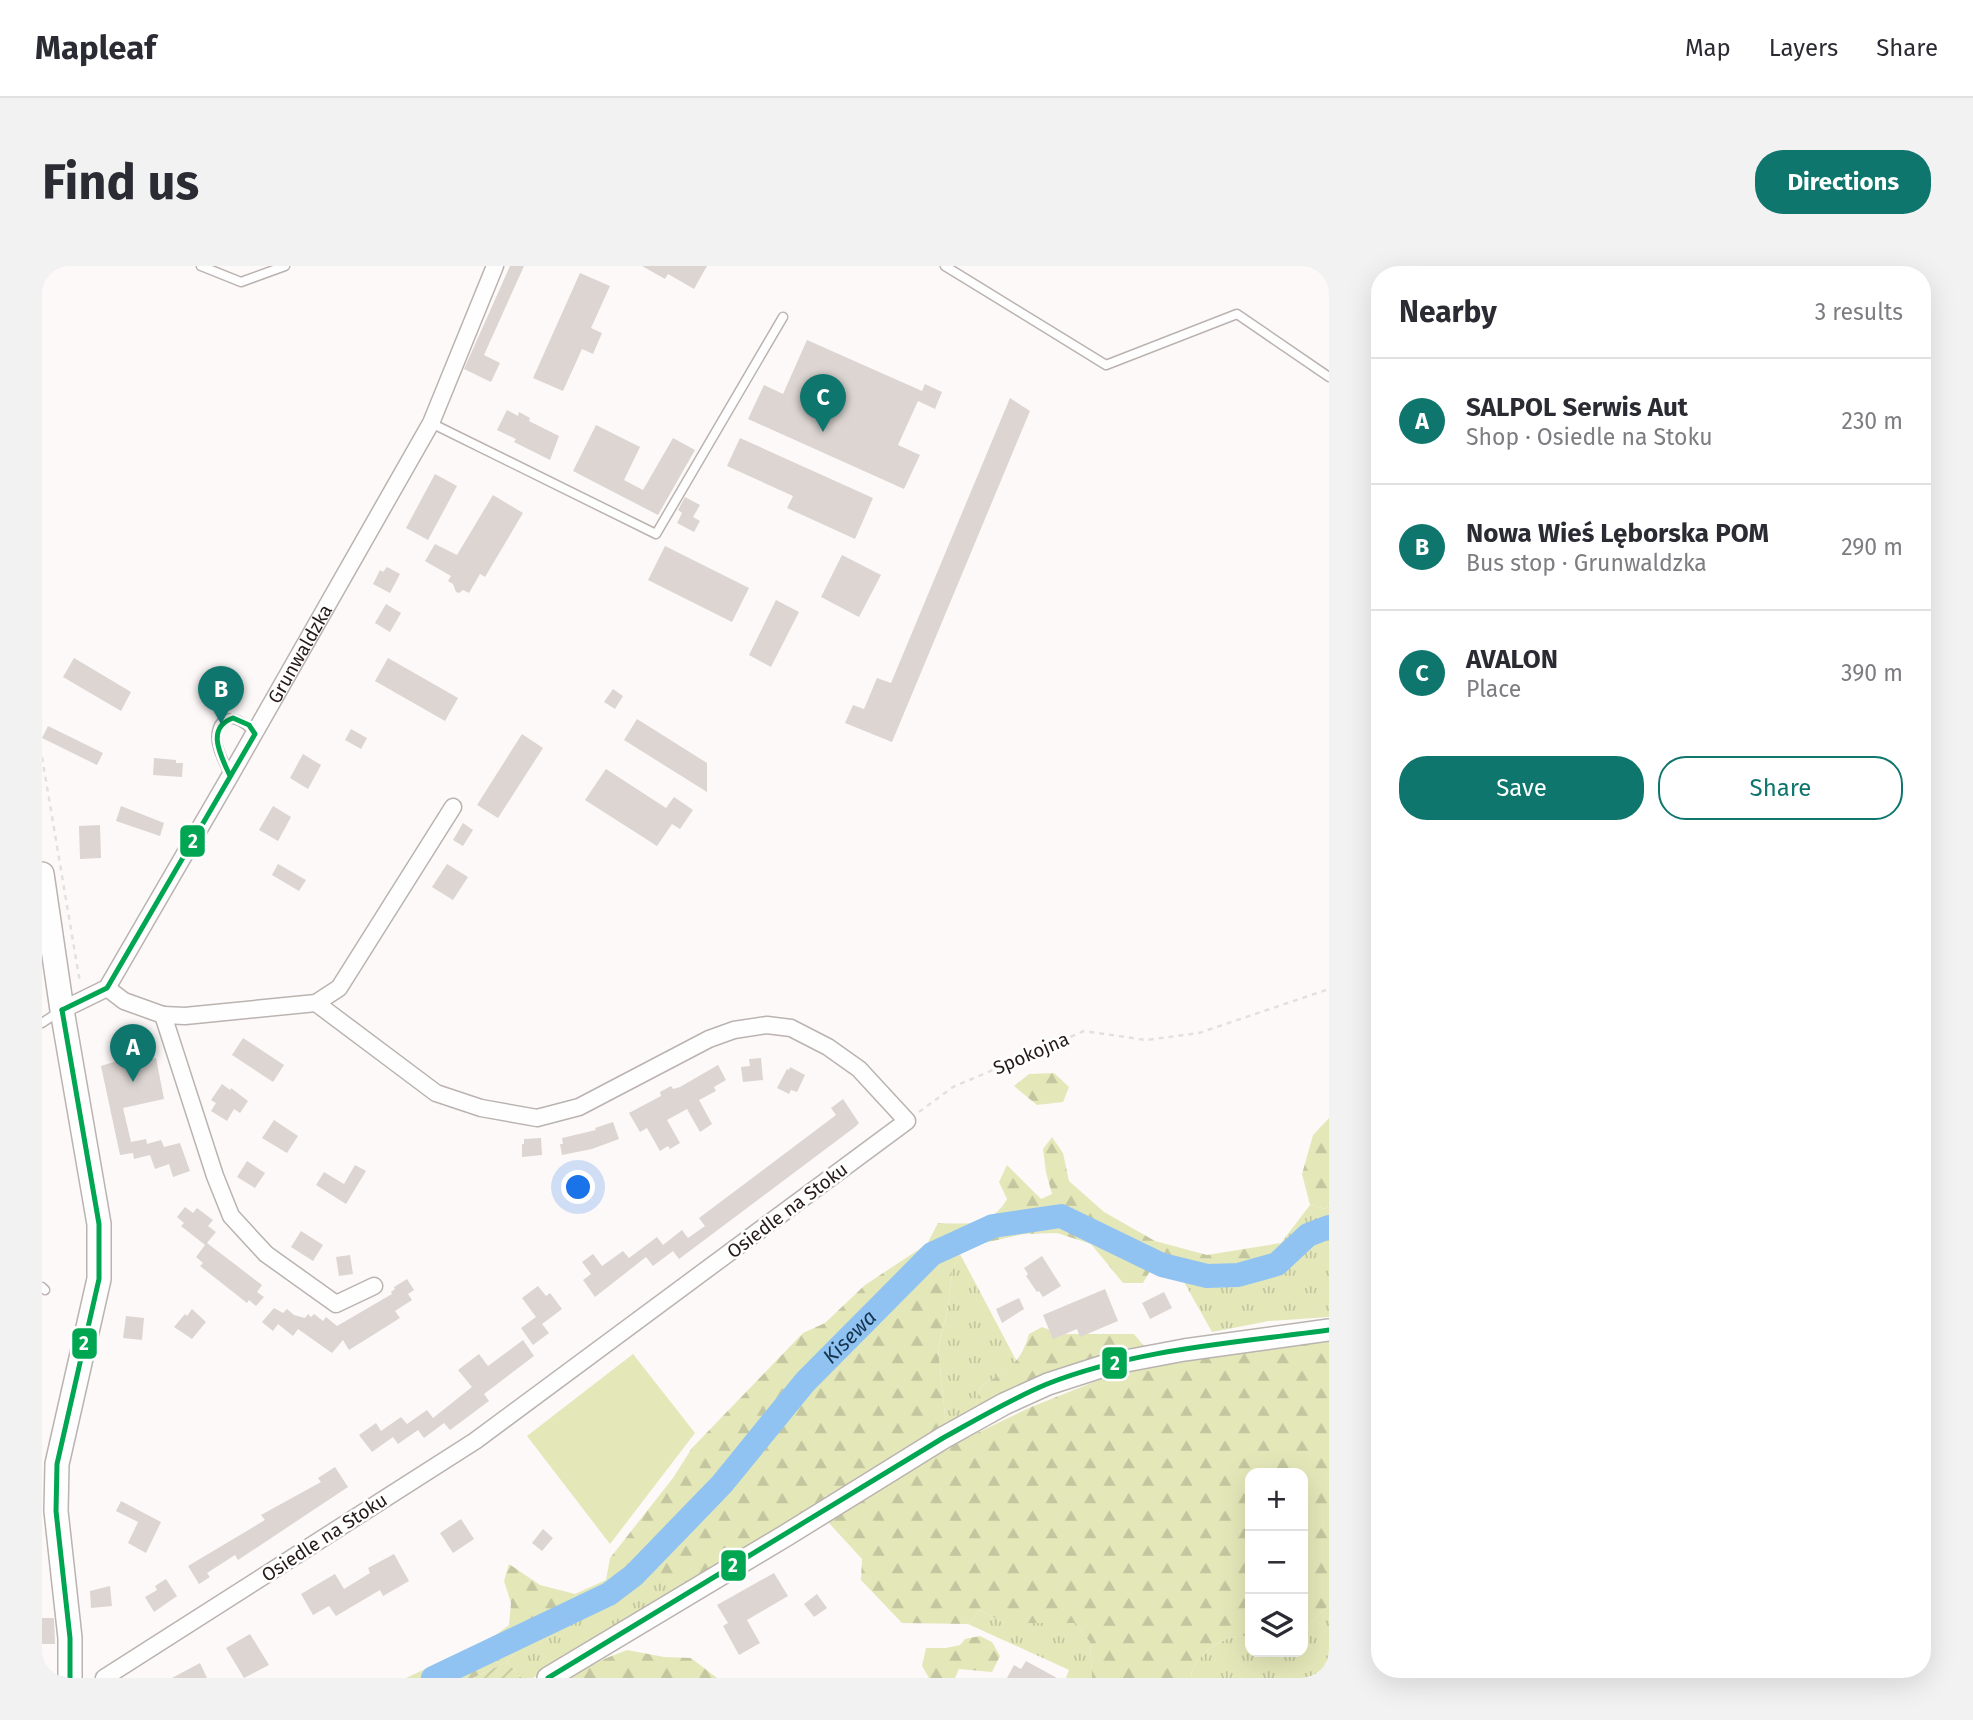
<!DOCTYPE html>
<html lang="en">
<head>
<meta charset="utf-8">
<style>
  :root { --surface:#fff; --page:#f2f2f3; --text:#2b2b33; --muted:#7c7c81; --line:#e1e1e2; --accent:#0f766e }
  body { margin:0; font-family:"Fira Sans",sans-serif; background:var(--page); color:var(--text) }
  .controls { position:absolute; right:21px; bottom:21px; display:grid; overflow:hidden; border-radius:14px; box-shadow:0 7px 28px #0002 }
  .controls button { width:63px; height:63px; display:grid; place-items:center; padding:0; border:0; border-bottom:2px solid var(--line); background:var(--surface); color:var(--text); font:35px sans-serif }
  .you { position:absolute; left:537px; top:922px; width:24px; height:24px; margin:-18px; border:5px solid #fff; border-radius:50%; background:#1a73e8; box-shadow:0 0 0 10px #1a73e833 }
  .badge { display:grid; place-items:center; width:46px; height:46px; border-radius:50%; background:var(--accent); color:#fff; font-size:23px; font-weight:700 }
  .pin { position:absolute; translate:-50% -58px; filter:drop-shadow(0 2px 4px #0008) }
  .pin::after { content:''; position:absolute; top:37px; width:24px; height:21px; background:inherit; clip-path:polygon(0 0,100% 0,50% 100%) }
  .list { margin:0; padding:0; list-style:none }
  h2 { display:flex; justify-content:space-between; align-items:center; height:91px; margin:0; padding:0 28px; font-size:30px }
  h2 small { font-size:23px; font-weight:400; color:var(--muted) }
  .list li { display:grid; grid-template-columns:46px 1fr auto; gap:21px; align-items:center; box-sizing:border-box; height:126px; padding:0 28px; border-top:2px solid var(--line) }
  .list b { display:block; font-size:26px; white-space:nowrap }
  .list p { margin:0; font-size:23px; white-space:nowrap; color:var(--muted) }
  .list em { font-size:23px; font-style:normal; color:var(--muted) }
  .actions { display:flex; gap:14px; padding:21px 28px }
  .actions a { flex:1; padding:16px 0; border:2px solid var(--accent); border-radius:28px; text-align:center; font-size:24px; color:var(--accent) }
  .actions .main { background:var(--accent); color:#fff }
  .icon { flex:none; width:38px; height:38px; fill:none; stroke:currentColor; stroke-width:2; stroke-linecap:round; stroke-linejoin:round }
  .map { position:relative; flex:none; width:1287px; height:1412px; overflow:hidden; border-radius:28px }
  header { display:flex; align-items:center; gap:42px; box-sizing:border-box; height:98px; padding:0 35px; background:var(--surface); border-bottom:2px solid var(--line) }
  header strong { font-size:33px }
  nav { display:flex; gap:38px; margin-inline-start:auto; font-size:24px }
  .intro { display:flex; align-items:center; justify-content:space-between; box-sizing:border-box; height:168px; padding:0 42px }
  h1 { margin:0; font-size:49px }
  .button { padding:18px 32px; border-radius:28px; background:var(--accent); color:#fff; font-size:24px; font-weight:700 }
  main { display:flex; gap:42px; padding:0 42px }
  aside { flex:1; background:var(--surface); border-radius:28px; box-shadow:0 7px 28px #0002 }
  .map>svg:first-child { display:block }
  .grass { fill:url(#grass-tufts) }
  .forest { fill:url(#forest-firs) }
  .garden { fill:url(#garden-furrows) }
  .pitch { fill:#e4e8b9 }
  .lines { fill:none; stroke-linecap:round; stroke-linejoin:round }
  .river { stroke:#91c3f2; stroke-width:24 }
  .building { fill:#dcd5d2 }
  .service-casing { stroke:#bab3b0; stroke-width:11 }
  .minor-casing { stroke:#bab3b0; stroke-width:19 }
  .tertiary-casing { stroke:#bab3b0; stroke-width:24 }
  .secondary-casing { stroke:#bab3b0; stroke-width:26 }
  .path { stroke:#e3e1e0; stroke-width:2.5; stroke-dasharray:5 5; stroke-linecap:butt }
  .service { stroke:#fffefe; stroke-width:8 }
  .minor { stroke:#fffefe; stroke-width:16 }
  .tertiary { stroke:#fffefe; stroke-width:21 }
  .secondary { stroke:#fffefe; stroke-width:23 }
  .bus-1-casing { stroke:#fff; stroke-width:10 }
  .bus-1 { stroke:#00a651; stroke-width:5 }
  .labels { text-anchor:middle; stroke-width:5; stroke-linejoin:round; paint-order:stroke }
  .street-label { font-size:19px; fill:#251a17; stroke:#fff }
  .water-label { font-size:21px; font-style:italic; fill:#15344f; stroke:#fff }
  .line-badge { stroke:#fff; stroke-width:2.5 }
  .badge-label { font-size:19px; text-anchor:middle; font-weight:bold; fill:#fff }
</style>
</head>
<body>
<header>
<strong>Mapleaf</strong>
<nav><a>Map</a><a>Layers</a><a>Share</a></nav>
</header>
<div class="intro"><h1>Find us</h1><a class="button">Directions</a></div>
<main>
<div class="map">
<svg width="1287" height="1412" viewBox="0 0 1287 1412">
  <defs>
    <pattern id="grass-tufts" width="24" height="20" patternUnits="userSpaceOnUse" patternTransform="scale(1.75)"><rect width="24" height="20" fill="#e4e8b9"/><path d="M3 7l-1-3M5 7V3M7 7l1-3M15 17l-1-3M17 17v-4M19 17l1-3" fill="none" stroke="#c3c69e"/></pattern>
    <pattern id="forest-firs" width="22" height="20" patternUnits="userSpaceOnUse" patternTransform="scale(1.75)"><rect width="22" height="20" fill="#e4e8b9"/><path d="M5 1l3.5 6h-7zM16 11l3.5 6h-7z" fill="#c3c69e"/></pattern>
    <pattern id="garden-furrows" width="10" height="10" patternUnits="userSpaceOnUse" patternTransform="scale(1.75)"><rect width="10" height="10" fill="#e4e8b9"/><path d="M-1 1l2-2M0 10L10 0M9 11l2-2" fill="none" stroke="#c3c69e"/></pattern>
  </defs>
  <rect width="100%" height="100%" fill="#fdf9f8"/>
  <g class="grass">
    <path d="M1287,938V1051L1227,1055L1170,1066L1142,1016L1183,1020L1221,1011L1245,999L1239,977L1268,939L1284,943Z"/>
    <path d="M918,988L974,1094L966,1104L939,1120L934,1142L904,1159L896,1083L906,1041L910,1005Z"/>
    <path d="M613,1298L631,1326L491,1412H480L465,1396L482,1376L543,1349L592,1319Z"/>
    <path d="M1287,1339V1412H1149C1150,1389 1187,1364 1208,1371V1386H1261V1365Z"/>
    <path d="M938,1344L962,1357H1032L1048,1376L1050,1412H1024L1027,1404L926,1358Z"/>
  </g>
  <g class="forest">
    <path d="M1012,807L1027,821L1021,836L995,839L972,820L987,808Z"/>
    <path d="M1287,852V938L1284,943L1268,939L1260,908L1271,869Z"/>
    <path d="M1010,871L1021,887L1027,915L1062,946L1113,975L1165,989L1239,977L1246,999C1192,1026 1165,1023 1108,1005L1101,1017H1081L1049,978L1015,967L982,968L942,977L918,988L910,1005L906,1041L896,1083L904,1159L631,1326L612,1298L593,1319L543,1349L482,1376L465,1396L431,1412H364L451,1371L467,1359L469,1337L462,1315L467,1298L498,1319L533,1328L564,1314L568,1292L631,1212L650,1182L761,1067L783,1057L823,1019L885,978L896,957C925,958 949,961 965,933L957,916L965,899L999,933L1010,928L1004,906L1001,883Z"/>
    <path d="M1000,1061L1018,1068H1092L1102,1080L1008,1106L934,1142L939,1120C964,1105 979,1098 987,1068Z"/>
    <path d="M1287,1072V1339L1261,1365V1207H1208V1371C1187,1364 1150,1389 1149,1412H1050L1048,1376L1032,1357H962L938,1344L926,1358L860,1357L819,1314L820,1293L786,1256L900,1184L989,1141L1082,1104L1159,1087Z"/>
    <path d="M938,1370L950,1376L958,1390L950,1406L917,1403L913,1412H887L880,1400L884,1382H904L918,1379L923,1373Z"/>
    <path d="M585,1384L622,1391L649,1392L675,1412H526L562,1393Z"/>
  </g>
  <path class="garden" d="M465,1396L480,1412H431Z"/>
  <path class="pitch" d="M591,1088L653,1167L568,1278L485,1170Z"/>
  <g class="lines">
    <path class="river" id="s1" d="M391,1412L567,1328L592,1309L680,1218L763,1116L890,988L951,960L1019,950L1120,999L1165,1010L1196,1009L1235,998L1266,969L1287,961"/>
  </g>
  <g class="building">
    <path d="M468,0H482L442,89L458,97L449,116L422,103Z"/>
    <path d="M600,0H665L652,23L626,8L623,13Z"/>
    <path d="M538,7L568,20L549,62L560,67L551,88L540,83L521,125L491,112Z"/>
    <path d="M765,74L880,125L883,118L900,126L893,143L876,135L856,179L878,189L862,223L706,153L722,119L741,128Z"/>
    <path d="M968,132L988,145L850,476L803,457L811,439L822,443L835,412L849,417Z"/>
    <path d="M465,144L476,150L477,146L488,152L487,155L517,170L508,194L472,176L474,173L455,164Z"/>
    <path d="M554,159L598,181L582,214L601,224L631,172L653,184L616,249L531,205Z"/>
    <path d="M698,172L831,232L813,273L745,242L751,230L685,200Z"/>
    <path d="M393,208L415,220L386,274L364,262Z"/>
    <path d="M451,229L481,247L443,311L438,308L427,327L421,324L417,327L414,326L411,318L406,315L409,310L383,295L393,278L415,289Z"/>
    <path d="M643,231L658,239L651,251L658,255L652,266L635,257L640,247L636,244Z"/>
    <path d="M623,280L707,322L690,356L606,314Z"/>
    <path d="M800,289L839,309L817,351L779,331Z"/>
    <path d="M345,301L358,308L348,327L331,318L338,304L341,306Z"/>
    <path d="M734,334L757,346L729,401L707,389Z"/>
    <path d="M344,338L359,347L348,366L333,357Z"/>
    <path d="M32,392L89,426L79,445L21,411Z"/>
    <path d="M346,392L416,432L403,455L333,415Z"/>
    <path d="M571,423L581,430L573,443L562,436Z"/>
    <path d="M595,453L665,497V526L582,474Z"/>
    <path d="M6,460L61,487L55,499L0,472Z"/>
    <path d="M309,463L325,472L319,483L303,474Z"/>
    <path d="M480,468L501,482L456,552L435,539Z"/>
    <path d="M261,488L279,499L266,523L248,512Z"/>
    <path d="M112,492L134,494V497H141L140,511L111,509Z"/>
    <path d="M564,503L624,542L632,531L651,544L638,563L630,558L615,580L543,534Z"/>
    <path d="M79,540L122,557L118,570L74,555Z"/>
    <path d="M231,540L249,551L236,575L217,564Z"/>
    <path d="M421,557L431,564L421,580L411,574Z"/>
    <path d="M58,559L59,592L38,593L37,560Z"/>
    <path d="M236,598L264,614L257,625L230,609Z"/>
    <path d="M405,598L426,611L411,634L390,621Z"/>
    <path d="M201,772L242,799L231,816L190,789Z"/>
    <path d="M88,791L89,797L114,792L122,833L81,842L89,876L104,873L105,878L119,874L122,881L138,877L148,905L131,911L127,898L113,903L108,889L92,893L91,887L78,889L59,800Z"/>
    <path d="M719,792L721,814L701,816L699,801L708,800L707,793Z"/>
    <path d="M676,799L684,814L672,821L674,825L657,834L670,858L658,866L645,843L625,854L638,877L628,883L626,880L618,885L605,862L598,866L587,847L619,830L618,826L629,820L631,823L638,821Z"/>
    <path d="M748,801L763,809L755,826L749,824L747,828L735,822L745,803L747,804Z"/>
    <path d="M180,818L188,824L189,822L206,835L198,847L192,843L185,855L169,845L174,837L169,834Z"/>
    <path d="M801,833L817,857L813,861L637,993L631,985L611,1000L604,991L553,1031L541,1014L549,1008L540,996L551,988L560,1000L581,985L587,992L615,971L621,979L640,964L646,972L663,960L657,952L794,849L789,842Z"/>
    <path d="M232,854L256,870L245,887L220,872Z"/>
    <path d="M571,856L577,873L550,883L520,889L518,878H521L520,872L554,864L553,862Z"/>
    <path d="M499,872L500,889L480,891V878H482V873Z"/>
    <path d="M205,895L223,907L213,922L195,911Z"/>
    <path d="M313,899L324,905L304,938L274,919L282,906L302,918Z"/>
    <path d="M143,941L151,947L155,942L171,954L166,960L174,966L165,977L220,1019L215,1026L222,1031L214,1040L207,1034L205,1037L158,1000L161,997L154,991L163,979L139,960L142,957L135,951Z"/>
    <path d="M259,965L281,979L271,995L249,981Z"/>
    <path d="M308,989L311,1008L297,1010L294,991Z"/>
    <path d="M1000,990L1019,1020L1001,1031L997,1025L995,1026L984,1010L986,1008L982,1002Z"/>
    <path d="M365,1013L372,1024L366,1028L370,1034L353,1045L358,1052L307,1084L301,1074L290,1087L256,1063L251,1070L236,1058L231,1065L220,1056L232,1042L241,1047L245,1043L252,1049L263,1052L266,1048L269,1051L272,1048L281,1055L284,1051L295,1060L350,1028L349,1026L353,1023L352,1021Z"/>
    <path d="M496,1020L504,1030L508,1027L520,1043L500,1058L507,1067L491,1079L479,1062L494,1051L480,1032Z"/>
    <path d="M1063,1023L1076,1055L1038,1071L1035,1063L1011,1073L1001,1049Z"/>
    <path d="M1122,1026L1130,1042L1108,1053L1100,1037Z"/>
    <path d="M977,1032L982,1043L960,1057L954,1043Z"/>
    <path d="M150,1043L164,1056L150,1073L132,1061L143,1048L145,1050Z"/>
    <path d="M84,1050L102,1052L100,1074L81,1072Z"/>
    <path d="M481,1074L492,1090L442,1128L447,1135L408,1164L402,1157L382,1172L376,1164L356,1178L351,1171L330,1186L317,1169L334,1157L339,1165L359,1151L365,1158L385,1144L391,1152L430,1121L416,1104L437,1088L446,1100Z"/>
    <path d="M293,1201L306,1221L196,1294L193,1289L165,1307L168,1311L157,1318L146,1300L223,1254L219,1249L279,1216L276,1212Z"/>
    <path d="M79,1235L119,1256L104,1287L86,1277L96,1256L74,1245Z"/>
    <path d="M419,1253L432,1273L411,1287L398,1267Z"/>
    <path d="M501,1263L511,1272L500,1285L490,1277Z"/>
    <path d="M352,1288L367,1315L341,1330L338,1324L294,1350L287,1340L271,1349L259,1328L293,1308L302,1323L328,1307L326,1302Z"/>
    <path d="M732,1307L746,1330L705,1354L718,1377L697,1389L681,1360L686,1357L675,1339Z"/>
    <path d="M124,1313L135,1330L112,1346L103,1331L115,1324L113,1320Z"/>
    <path d="M68,1320L70,1340L49,1342L48,1325Z"/>
    <path d="M775,1328L785,1342L772,1351L762,1338Z"/>
    <path d="M0,1352H12L13,1378H0Z"/>
    <path d="M208,1368L227,1399L202,1412L184,1382Z"/>
    <path d="M984,1395L1015,1412H965L972,1399L979,1403Z"/>
    <path d="M158,1397L165,1412H130Z"/>
  </g>
  <g class="lines">
    <defs>
      <g id="service">
        <path d="M159,0L199,16L243,0"/>
        <path d="M903,0L1064,99L1195,48L1287,111"/>
        <path d="M389,157L614,268L741,51"/>
        <path d="M188,510C183,497 172,480 175,466C179,442 204,455 213,468"/>
        <path d="M0,757L18,745"/>
        <path d="M0,1021L3,1024"/>
      </g>
      <g id="minor">
        <path d="M65,722L82,735L121,749L173,910L189,950L224,988L294,1038L332,1020"/>
        <path id="s2" d="M20,744L65,722L188,510L389,157L453,0"/>
        <path d="M121,749L143,750L274,737L297,722L411,541"/>
        <path d="M62,1412L433,1175L865,855L817,803L786,781L749,762L725,759L692,764L667,773L537,841L495,852L439,842L394,827L274,737"/>
      </g>
      <path id="tertiary" d="M506,1412L743,1270L901,1172L962,1138L1006,1118L1068,1098L1142,1084L1287,1064"/>
      <path id="secondary" d="M0,608L20,744L57,958V1013L15,1198L14,1245L28,1372V1412"/>
    </defs>
    <use href="#service" class="service-casing"/>
    <use href="#minor" class="minor-casing"/>
    <use href="#tertiary" class="tertiary-casing"/>
    <use href="#secondary" class="secondary-casing"/>
    <g class="path">
      <path d="M0,491L37,711L41,716"/>
      <path d="M877,846L911,821L1042,765L1104,774L1157,767L1287,723"/>
    </g>
    <use href="#service" class="service"/>
    <use href="#minor" class="minor"/>
    <use href="#tertiary" class="tertiary"/>
    <use href="#secondary" class="secondary"/>
    <defs>
      <g id="bus-1">
        <path d="M20,744L57,958V1013L15,1198L14,1245L28,1372V1412"/>
        <path d="M20,744L65,722L213,468L207,459L191,452C163,462 179,490 188,510"/>
        <path d="M506,1412L901,1172C935,1153 969,1133 1005,1118C1094,1083 1193,1077 1287,1064"/>
      </g>
    </defs>
    <use href="#bus-1" class="bus-1-casing"/>
    <use href="#bus-1" class="bus-1"/>
  </g>
  <g class="labels">
    <g class="street-label">
      <text dy="7" stroke="none"><textPath href="#s2" startOffset="436">Grunwaldzka</textPath></text>
      <text transform="translate(989 787) rotate(-23)" y="7">Spokojna</text>
      <text transform="translate(745 944) rotate(-37)" y="7">Osiedle na Stoku</text>
      <text transform="translate(282 1271) rotate(-33)" y="7">Osiedle na Stoku</text>
    </g>
    <g class="water-label">
      <text dy="7" stroke="none"><textPath href="#s1" startOffset="548">Kisewa</textPath></text>
    </g>
  </g>
  <g class="line-badge">
    <rect x="137" y="558" width="27" height="34" rx="7" fill="#00a651"/>
    <rect x="29" y="1061" width="27" height="33" rx="7" fill="#00a651"/>
    <rect x="1059" y="1080" width="27" height="34" rx="7" fill="#00a651"/>
    <rect x="678" y="1283" width="27" height="33" rx="7" fill="#00a651"/>
  </g>
  <g class="badge-label">
    <text x="151" y="582">2</text>
    <text x="42" y="1084">2</text>
    <text x="1073" y="1104">2</text>
    <text x="691" y="1306">2</text>
  </g>
</svg>
<div class="controls">
<button>+</button>
<button>−</button>
<button><svg class="icon" aria-label="layers" viewBox="0 0 24 24"><path d="M12 4l9 5-9 5-9-5zM3 14l9 5 9-5"/></svg></button>
</div>
<div class="you"></div>
<div class="pin badge" style="left:91px;top:816px">A</div>
<div class="pin badge" style="left:179px;top:458px">B</div>
<div class="pin badge" style="left:781px;top:166px">C</div>
</div>
<aside>
<h2>Nearby<small>3 results</small></h2>
<ul class="list">
<li><span class="badge">A</span><div><b>SALPOL Serwis Aut</b><p>Shop · Osiedle na Stoku</p></div><em>230 m</em></li>
<li><span class="badge">B</span><div><b>Nowa Wieś Lęborska POM</b><p>Bus stop · Grunwaldzka</p></div><em>290 m</em></li>
<li><span class="badge">C</span><div><b>AVALON</b><p>Place</p></div><em>390 m</em></li>
</ul>
<div class="actions"><a class="main">Save</a><a>Share</a></div>
</aside>
</main>
</body>
</html>
